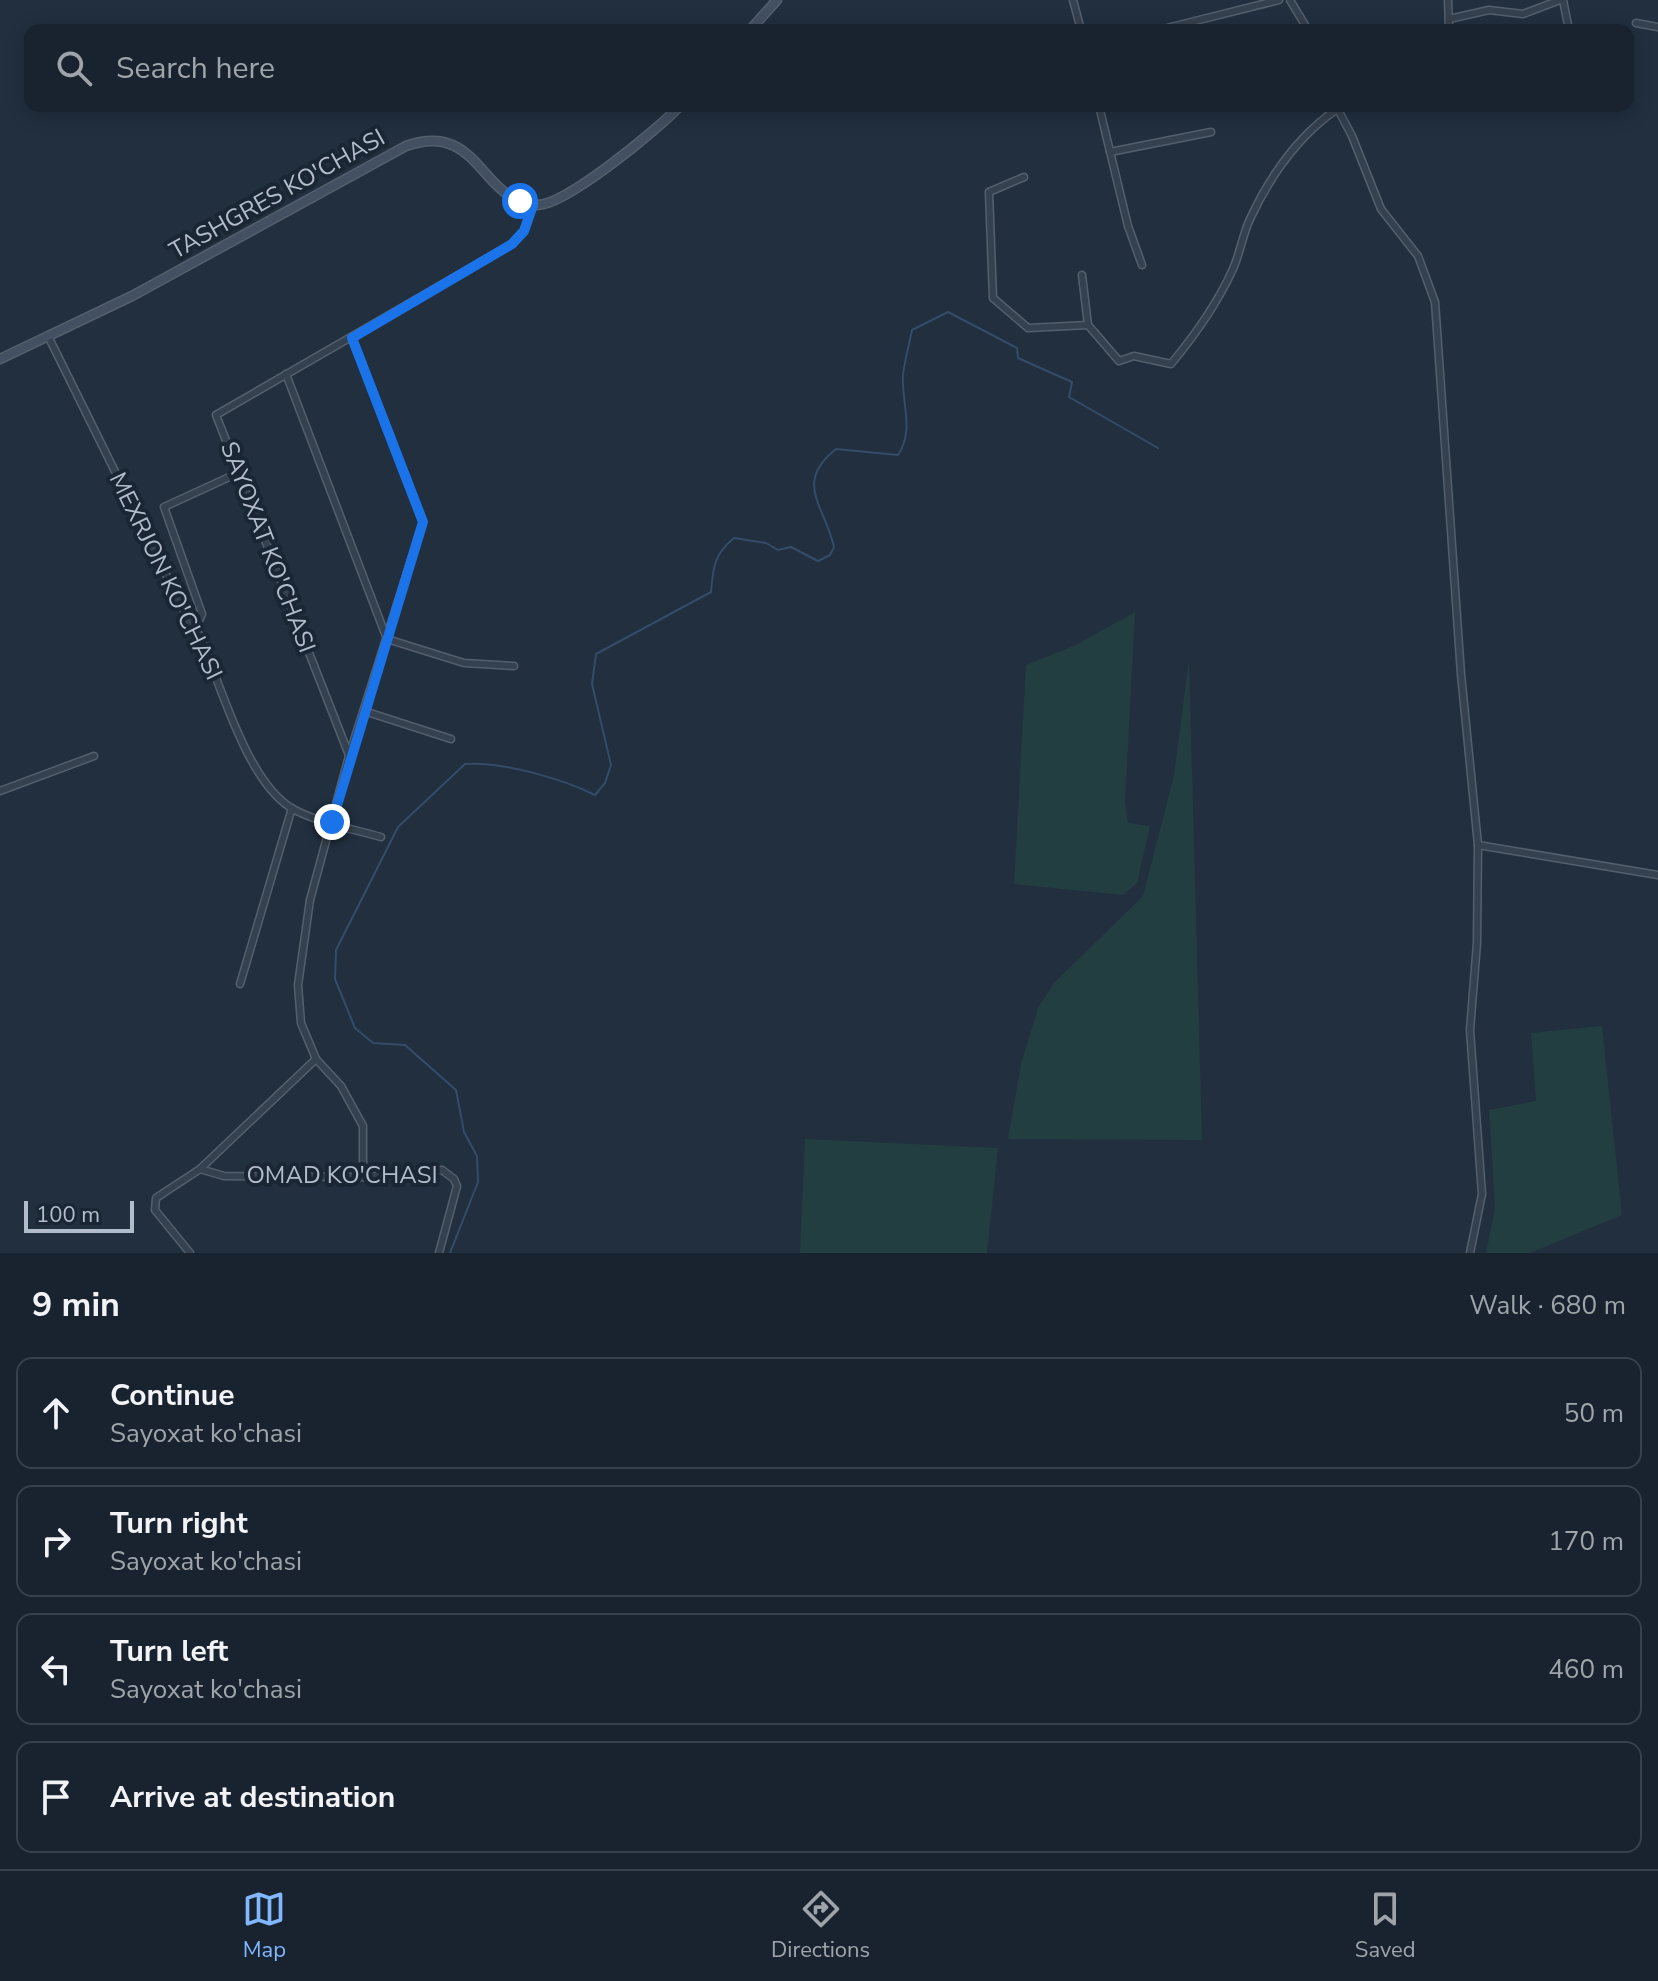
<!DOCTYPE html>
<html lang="en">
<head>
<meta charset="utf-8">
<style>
  :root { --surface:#19232f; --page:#262f3b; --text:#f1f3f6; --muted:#9fa4aa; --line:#37404b; --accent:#82b7ff }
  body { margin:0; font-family:"Nunito Sans",sans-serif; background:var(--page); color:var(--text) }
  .scale { position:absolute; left:24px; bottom:20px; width:110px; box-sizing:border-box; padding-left:8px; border:4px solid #b2bcca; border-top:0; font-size:22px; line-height:28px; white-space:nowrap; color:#b2bcca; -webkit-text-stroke:6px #1b2634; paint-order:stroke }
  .stop { position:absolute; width:24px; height:24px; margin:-18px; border:6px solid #1a73e8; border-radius:50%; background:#fff }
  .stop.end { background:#1a73e8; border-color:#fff; box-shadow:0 2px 8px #0008 }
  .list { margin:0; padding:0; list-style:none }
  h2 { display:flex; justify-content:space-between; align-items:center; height:104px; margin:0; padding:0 32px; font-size:34px }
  h2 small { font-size:26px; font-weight:400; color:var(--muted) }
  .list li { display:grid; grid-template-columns:52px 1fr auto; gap:24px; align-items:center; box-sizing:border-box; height:112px; margin:0 16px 16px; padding:0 16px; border:2px solid var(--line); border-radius:16px }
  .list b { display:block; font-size:30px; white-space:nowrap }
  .list p { margin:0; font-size:26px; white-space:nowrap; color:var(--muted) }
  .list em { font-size:26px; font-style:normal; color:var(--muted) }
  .icon { flex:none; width:44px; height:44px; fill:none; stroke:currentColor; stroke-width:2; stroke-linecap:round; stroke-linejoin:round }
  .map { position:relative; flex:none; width:1658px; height:1253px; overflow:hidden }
  .search { position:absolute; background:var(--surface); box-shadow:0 4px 20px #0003; left:24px; right:24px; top:24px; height:88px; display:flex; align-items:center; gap:20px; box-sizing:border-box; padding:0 28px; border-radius:16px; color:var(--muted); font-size:30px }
  .sheet { height:616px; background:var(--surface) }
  nav { display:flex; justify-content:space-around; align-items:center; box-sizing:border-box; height:112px; border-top:2px solid var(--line); background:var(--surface); font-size:22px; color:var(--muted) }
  nav a { display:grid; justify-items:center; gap:4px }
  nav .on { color:var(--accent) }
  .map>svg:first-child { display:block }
  .green { fill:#233e40 }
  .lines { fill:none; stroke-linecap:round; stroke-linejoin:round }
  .stream { stroke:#344c68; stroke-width:2 }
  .street-casing { stroke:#545f6d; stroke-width:9 }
  .secondary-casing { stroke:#545f6d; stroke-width:11 }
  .street { stroke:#36414f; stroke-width:6 }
  .secondary { stroke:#435062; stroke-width:8 }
  .route { stroke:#1a73e8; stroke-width:10 }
  .labels { text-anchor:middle; stroke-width:8; stroke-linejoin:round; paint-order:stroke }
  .street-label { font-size:24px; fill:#b2bcca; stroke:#1b2634 }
</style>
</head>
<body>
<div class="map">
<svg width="1658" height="1253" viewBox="0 0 1658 1253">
  <rect width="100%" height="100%" fill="#212f3f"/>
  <g class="green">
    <path d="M1135,612L1125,802L1128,823L1150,826L1137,883L1123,895L1014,884L1026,665L1074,646Z"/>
    <path d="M1189,659L1202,1140L1008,1139L1021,1064L1038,1008L1054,983L1143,896L1174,775Z"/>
    <path d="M1602,1026L1622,1215L1530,1253H1486L1495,1208L1489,1110L1536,1101L1531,1033Z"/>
    <path d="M805,1139L998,1148L987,1253H800Z"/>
  </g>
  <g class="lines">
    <path class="stream" d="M450,1253L478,1182L477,1156L464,1132L456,1090L405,1045L373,1043L355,1028L335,979L336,950L398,827L465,764C501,761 563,779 595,795L605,783L611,765L592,684L596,654L711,592C713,568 714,554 734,538L766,543L778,550L791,547L818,561L830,555L834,547C825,506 793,483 836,449L898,455C915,430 901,402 903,374C905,360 909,345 912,330L948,312L1017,348L1018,358L1072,382L1069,397L1158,448"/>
    <defs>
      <g id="street">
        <path d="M1073,0L1081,30"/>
        <path d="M1290,0L1308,30"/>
        <path d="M1448,0L1449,30"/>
        <path d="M1563,0L1569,30"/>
        <path d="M1449,19L1489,10L1523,14L1560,0"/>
        <path d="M1636,23L1658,27"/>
        <path d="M1159,30L1279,0"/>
        <path d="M1099,106L1128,226L1142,265"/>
        <path d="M1336,106L1352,136L1381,209L1418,256L1435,302L1461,674L1478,845L1477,943L1470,1030L1482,1194L1470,1253"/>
        <path d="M1110,152L1211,132"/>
        <path d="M1024,177L989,192L993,298L1028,328L1088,325"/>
        <path d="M1082,275L1088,325L1119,361L1134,356L1171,364C1195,335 1216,306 1232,271C1240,255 1242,236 1250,219C1270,176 1298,136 1337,109"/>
        <path d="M49,338L188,619L200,636C220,683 247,783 293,809C319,823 353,829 381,837"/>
        <path d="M352,338L423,522L349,756L310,900L298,985L301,1023L316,1059L341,1086L363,1126V1177"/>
        <path d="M286,374L387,639L464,663L514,666"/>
        <path d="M195,629L202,614L164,507L238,473"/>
        <path d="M364,711L451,739"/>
        <path d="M349,755L216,415L512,244L524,231L533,205"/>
        <path d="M0,791L94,756"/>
        <path d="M1478,845L1658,875"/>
        <path d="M240,984L292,808"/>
        <path d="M200,1169L224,1176L363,1177L442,1170L454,1179L457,1186L439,1253"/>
        <path d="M190,1253L155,1210L156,1198L200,1169L316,1059"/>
      </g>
      <g id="secondary">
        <path d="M750,30L777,0"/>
        <path d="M0,359L132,296L406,146C479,120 480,201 536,205C564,207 658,129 680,106"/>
      </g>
    </defs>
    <use href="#street" class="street-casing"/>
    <use href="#secondary" class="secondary-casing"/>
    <use href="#street" class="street"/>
    <use href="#secondary" class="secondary"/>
  </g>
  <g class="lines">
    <path class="route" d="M332,822L423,522L352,338L512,244L524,231L533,205L520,201"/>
  </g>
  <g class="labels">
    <g class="street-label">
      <text transform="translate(277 194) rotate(-29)" y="8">TASHGRES KO'CHASI</text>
      <text transform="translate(268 547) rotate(69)" y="8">SAYOXAT KO'CHASI</text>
      <text transform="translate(166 576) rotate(64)" y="8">MEXRJON KO'CHASI</text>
      <text x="342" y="1183">OMAD KO'CHASI</text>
    </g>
  </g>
</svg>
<div class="scale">100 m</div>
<div class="stop" style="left:520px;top:201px"></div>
<div class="stop end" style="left:332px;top:822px"></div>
<div class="search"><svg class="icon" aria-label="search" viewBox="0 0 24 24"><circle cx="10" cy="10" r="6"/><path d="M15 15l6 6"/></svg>Search here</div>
</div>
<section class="sheet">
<h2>9 min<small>Walk · 680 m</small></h2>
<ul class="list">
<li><svg class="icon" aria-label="ahead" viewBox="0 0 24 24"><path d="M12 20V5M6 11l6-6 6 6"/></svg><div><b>Continue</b><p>Sayoxat ko'chasi</p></div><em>50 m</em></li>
<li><svg class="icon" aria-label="right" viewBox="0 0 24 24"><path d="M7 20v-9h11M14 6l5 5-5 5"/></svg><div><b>Turn right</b><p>Sayoxat ko'chasi</p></div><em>170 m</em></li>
<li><svg class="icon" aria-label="left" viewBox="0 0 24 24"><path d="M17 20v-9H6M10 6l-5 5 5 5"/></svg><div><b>Turn left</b><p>Sayoxat ko'chasi</p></div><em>460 m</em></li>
<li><svg class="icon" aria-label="arrive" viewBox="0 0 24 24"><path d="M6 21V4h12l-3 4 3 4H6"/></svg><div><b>Arrive at destination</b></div></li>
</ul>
</section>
<nav>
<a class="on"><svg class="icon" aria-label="map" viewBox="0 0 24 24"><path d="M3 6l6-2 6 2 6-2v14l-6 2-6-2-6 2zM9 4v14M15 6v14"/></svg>Map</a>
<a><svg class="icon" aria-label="directions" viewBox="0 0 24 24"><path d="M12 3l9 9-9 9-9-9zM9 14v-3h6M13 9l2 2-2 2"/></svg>Directions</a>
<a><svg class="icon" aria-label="saved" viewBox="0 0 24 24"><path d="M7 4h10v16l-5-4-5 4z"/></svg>Saved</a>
</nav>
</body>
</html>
